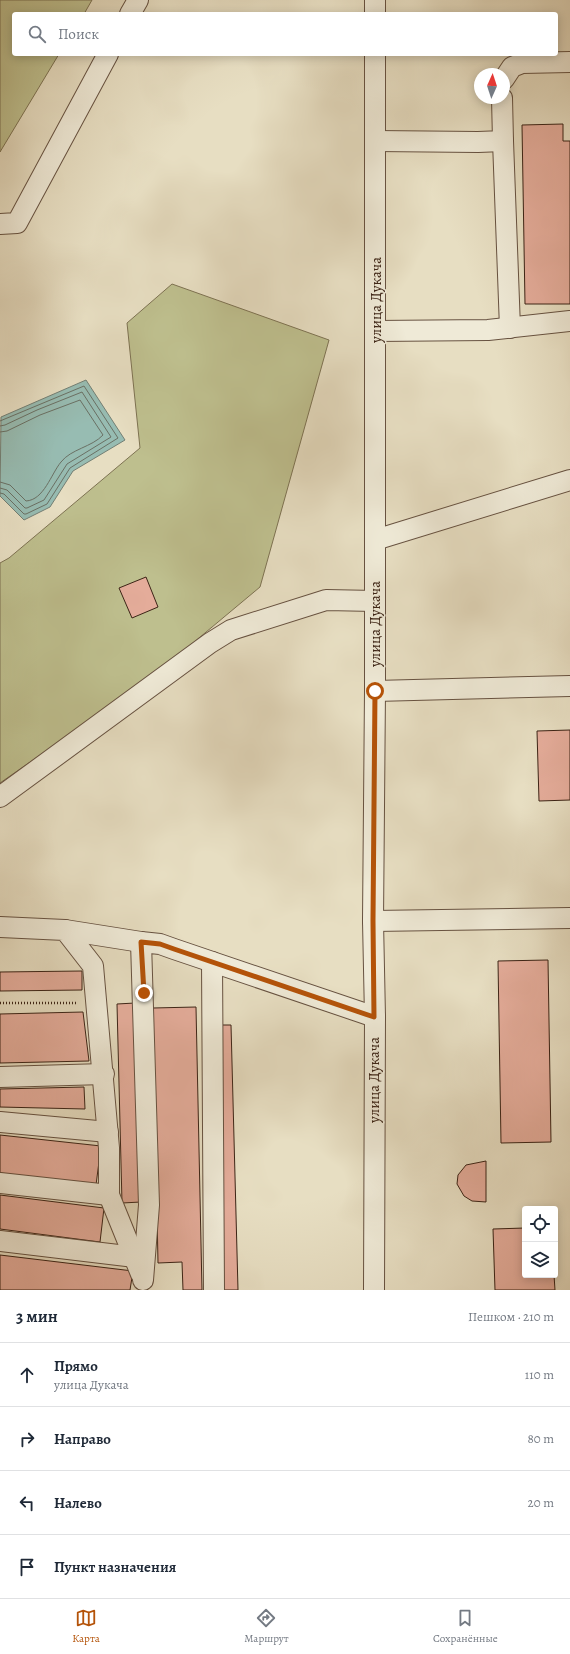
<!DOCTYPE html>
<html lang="ru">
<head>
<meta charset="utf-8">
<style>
  :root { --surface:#fff; --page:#f2f2f3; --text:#1f2937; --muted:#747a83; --line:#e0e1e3; --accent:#b45309 }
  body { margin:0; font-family:Alegreya,serif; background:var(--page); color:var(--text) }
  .controls { position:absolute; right:12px; bottom:12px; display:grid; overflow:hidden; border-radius:4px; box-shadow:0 2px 10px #0003 }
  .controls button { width:36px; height:36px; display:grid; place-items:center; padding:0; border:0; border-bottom:1px solid var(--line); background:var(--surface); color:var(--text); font:20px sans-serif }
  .compass { position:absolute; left:474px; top:68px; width:36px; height:36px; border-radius:50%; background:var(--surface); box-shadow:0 2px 10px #0003; rotate:3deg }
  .stop { position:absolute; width:12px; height:12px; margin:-9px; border:3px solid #b45309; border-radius:50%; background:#fff }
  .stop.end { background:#b45309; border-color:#fff; box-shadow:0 1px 4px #0008 }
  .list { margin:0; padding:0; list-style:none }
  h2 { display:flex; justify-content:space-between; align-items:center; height:52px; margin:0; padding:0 16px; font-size:17px }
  h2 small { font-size:13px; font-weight:400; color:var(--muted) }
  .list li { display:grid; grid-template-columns:26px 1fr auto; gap:12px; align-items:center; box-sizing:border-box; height:64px; padding:0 16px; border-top:1px solid var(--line) }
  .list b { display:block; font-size:15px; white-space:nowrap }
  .list p { margin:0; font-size:13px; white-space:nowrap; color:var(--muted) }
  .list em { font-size:13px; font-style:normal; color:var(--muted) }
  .icon { flex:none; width:22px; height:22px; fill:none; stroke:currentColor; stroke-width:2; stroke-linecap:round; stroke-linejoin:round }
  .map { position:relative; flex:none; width:570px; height:1290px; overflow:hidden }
  .search { position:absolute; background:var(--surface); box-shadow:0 2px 10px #0003; left:12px; right:12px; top:12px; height:44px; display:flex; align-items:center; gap:10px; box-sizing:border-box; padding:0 14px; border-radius:4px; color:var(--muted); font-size:15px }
  .sheet { height:308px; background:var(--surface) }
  nav { display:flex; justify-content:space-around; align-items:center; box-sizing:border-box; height:56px; border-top:1px solid var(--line); background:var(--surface); font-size:11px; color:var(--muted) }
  nav a { display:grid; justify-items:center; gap:2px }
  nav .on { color:var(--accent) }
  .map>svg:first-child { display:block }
  .green { fill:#bebf8e; stroke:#7d7252 }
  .water { fill:#97bcb2; stroke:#737f74 }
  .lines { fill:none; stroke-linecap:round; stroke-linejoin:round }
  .shore { stroke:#6a7064; stroke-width:1 }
  .building { fill:#e4ac9a; stroke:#3c2416 }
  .minor-casing { stroke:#675241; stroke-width:22 }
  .path { stroke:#3c2416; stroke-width:2.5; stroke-dasharray:1 2; stroke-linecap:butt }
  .minor { stroke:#efead7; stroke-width:20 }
  .route { stroke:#b45309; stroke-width:5 }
  .labels { text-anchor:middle; stroke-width:3; stroke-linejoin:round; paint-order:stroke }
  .street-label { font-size:15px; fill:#3c2416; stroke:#efead7 }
</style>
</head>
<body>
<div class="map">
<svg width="570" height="1290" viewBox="0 0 570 1290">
  <rect width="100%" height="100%" fill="#e7dec2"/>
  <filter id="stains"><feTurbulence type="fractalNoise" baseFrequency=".005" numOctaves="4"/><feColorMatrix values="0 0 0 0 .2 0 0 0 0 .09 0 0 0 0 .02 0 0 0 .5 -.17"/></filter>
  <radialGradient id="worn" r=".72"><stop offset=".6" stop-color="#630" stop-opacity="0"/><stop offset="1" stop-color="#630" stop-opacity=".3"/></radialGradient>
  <g class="green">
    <path d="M0,0H92L84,14H14V54H59L0,152Z"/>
    <path d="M172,284L329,340L260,587L151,678L0,783V563L9,558L140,448L127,323Z"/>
  </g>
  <path class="water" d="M86,380L125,440L73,471L50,507L24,520L0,496L1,417Z"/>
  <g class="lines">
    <g class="shore">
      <path d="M0,421L84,386L118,438L70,468L47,504L26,514H24L4,494L0,493"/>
      <path d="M0,426L5,425L37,410L82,392L111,437L67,464L44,500L27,508H25L7,490L0,488"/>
      <path d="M0,432L7,431L40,415L80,400L103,435C92,447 71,449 61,462C51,474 44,500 26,501L10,485L0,482"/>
    </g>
  </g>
  <g class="building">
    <path d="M563,124V141H570V304H525L522,125Z"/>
    <path d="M146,577L158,607L132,618L119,588Z"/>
    <path d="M570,730V800L539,801L537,731Z"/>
    <path d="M548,960L551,1142L501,1143L498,961Z"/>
    <path d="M82,971V990L0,991V972Z"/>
    <path d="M135,1003L141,1202L122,1203L117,1004Z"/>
    <path d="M196,1007L202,1290H183L182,1262L158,1263L153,1008Z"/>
    <path d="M83,1012L89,1061L0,1063V1014Z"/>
    <path d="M211,1025H231L238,1290H218Z"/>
    <path d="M84,1087L85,1109L0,1107V1089Z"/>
    <path d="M0,1135L101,1146L96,1185L0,1173Z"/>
    <path d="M486,1161V1202L472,1201L464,1196L457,1184L458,1175L466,1165Z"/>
    <path d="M0,1195L104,1208L100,1242L0,1229Z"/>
    <path d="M525,1228V1275H554L555,1290H495L493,1229Z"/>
    <path d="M0,1255L133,1271L130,1290H0Z"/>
  </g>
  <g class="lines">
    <defs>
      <g id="minor">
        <path d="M375,0V14"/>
        <path d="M130,14L138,0"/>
        <path d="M504,79L512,67L522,63L570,62"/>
        <path d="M376,141L478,142L503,141L502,98"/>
        <path d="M503,141L510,328"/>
        <path d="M0,224L17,223L108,54"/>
        <path d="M376,331L488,330L570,321"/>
        <path d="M375,540L570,480"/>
        <path d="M375,691L570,686"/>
        <path d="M0,797L210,643L231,630L326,600L375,601"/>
        <path d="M373,921L570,918"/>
        <path d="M0,927L65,930L93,966L109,1148V1195L141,1274"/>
        <path d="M65,930L141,942"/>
        <path d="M212,962L214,1290"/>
        <path d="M0,1077L104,1074"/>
        <path d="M0,1122L108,1132"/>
        <path d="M0,1183L109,1195"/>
        <path d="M0,1241L135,1257"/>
        <path d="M143,1280L149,1205L141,942L160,944L174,949L375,1017"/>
        <path d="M374,1290L375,1017L373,921L375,691V54"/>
      </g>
    </defs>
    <use href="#minor" class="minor-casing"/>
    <path class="path" d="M0,1003H77"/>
    <use href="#minor" class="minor"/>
  </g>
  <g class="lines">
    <path class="route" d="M144,993L141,942L160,944L174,949L374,1017L373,921L375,691"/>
  </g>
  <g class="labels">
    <g class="street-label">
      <text transform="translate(376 300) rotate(-90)" y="5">улица Дукача</text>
      <text transform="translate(375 624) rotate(-90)" y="5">улица Дукача</text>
      <text transform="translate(374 1080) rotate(-90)" y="5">улица Дукача</text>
    </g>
  </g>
  <rect width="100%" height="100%" filter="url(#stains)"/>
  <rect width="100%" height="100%" fill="url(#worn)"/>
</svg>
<div class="controls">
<button><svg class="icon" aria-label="locate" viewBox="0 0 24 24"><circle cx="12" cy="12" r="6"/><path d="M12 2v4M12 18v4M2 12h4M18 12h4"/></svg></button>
<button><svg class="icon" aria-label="layers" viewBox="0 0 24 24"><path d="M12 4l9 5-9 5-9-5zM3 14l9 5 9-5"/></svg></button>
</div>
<svg class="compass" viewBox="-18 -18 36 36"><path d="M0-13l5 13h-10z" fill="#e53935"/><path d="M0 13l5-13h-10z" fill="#747a83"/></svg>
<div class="stop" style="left:375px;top:691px"></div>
<div class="stop end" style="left:144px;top:993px"></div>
<div class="search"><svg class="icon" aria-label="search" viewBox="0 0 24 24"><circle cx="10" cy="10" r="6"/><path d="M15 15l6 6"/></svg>Поиск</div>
</div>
<section class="sheet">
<h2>3 мин<small>Пешком · 210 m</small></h2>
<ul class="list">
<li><svg class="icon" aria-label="ahead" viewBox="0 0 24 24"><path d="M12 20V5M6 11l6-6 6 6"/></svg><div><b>Прямо</b><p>улица Дукача</p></div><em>110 m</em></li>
<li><svg class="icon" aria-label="right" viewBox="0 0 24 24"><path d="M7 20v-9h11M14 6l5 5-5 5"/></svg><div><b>Направо</b></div><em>80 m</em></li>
<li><svg class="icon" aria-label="left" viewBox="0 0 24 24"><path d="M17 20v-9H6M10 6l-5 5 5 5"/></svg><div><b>Налево</b></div><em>20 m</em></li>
<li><svg class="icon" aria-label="arrive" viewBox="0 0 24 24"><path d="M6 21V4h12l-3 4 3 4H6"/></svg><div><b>Пункт назначения</b></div></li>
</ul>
</section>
<nav>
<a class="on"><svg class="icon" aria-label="map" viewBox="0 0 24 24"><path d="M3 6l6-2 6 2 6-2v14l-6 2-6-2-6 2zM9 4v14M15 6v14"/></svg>Карта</a>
<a><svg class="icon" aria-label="directions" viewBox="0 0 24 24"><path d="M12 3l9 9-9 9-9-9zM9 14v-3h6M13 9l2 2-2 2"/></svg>Маршрут</a>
<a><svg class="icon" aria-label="saved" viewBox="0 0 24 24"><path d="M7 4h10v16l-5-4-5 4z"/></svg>Сохранённые</a>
</nav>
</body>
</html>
